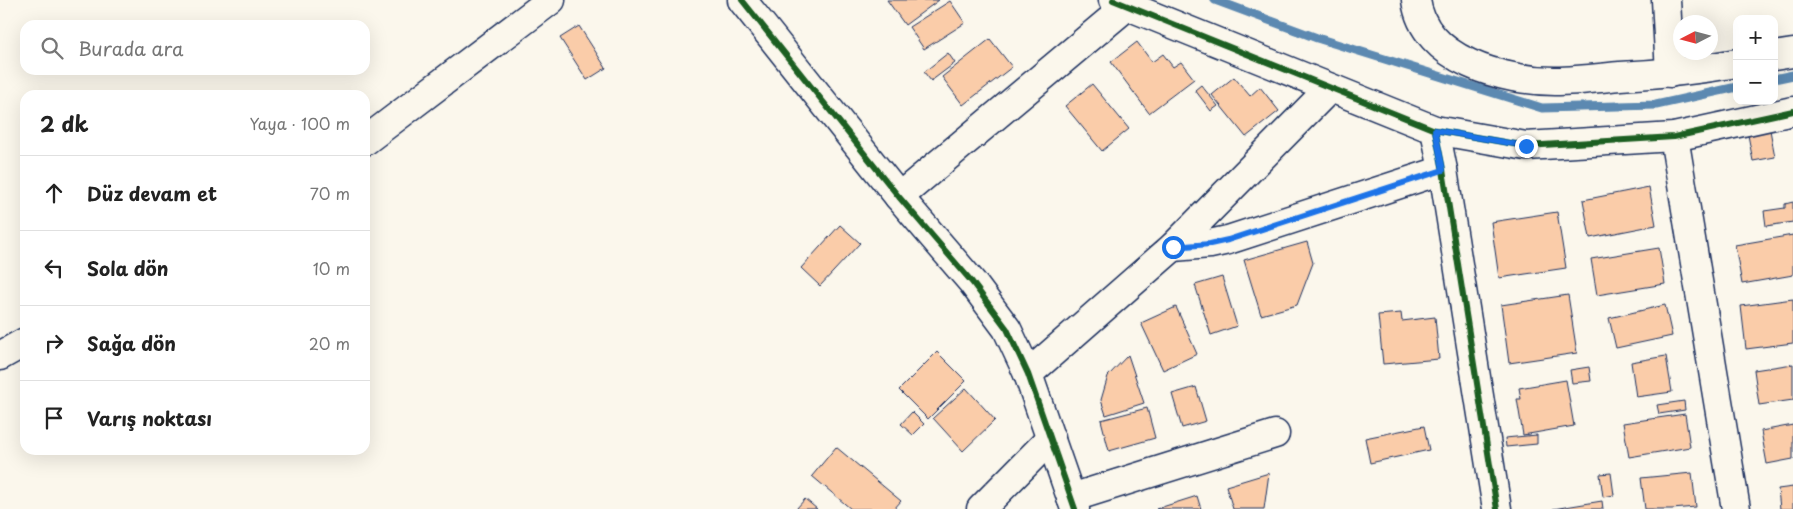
<!DOCTYPE html>
<html lang="tr">
<head>
<meta charset="utf-8">
<style>
  :root { --surface:#fff; --page:#f2f2f2; --text:#222; --muted:#767676; --line:#e0e0e0 }
  body { margin:0; font-family:"Playpen Sans",sans-serif; background:var(--page); color:var(--text) }
  .controls { position:absolute; right:15px; top:15px; display:grid; overflow:hidden; border-radius:10px; box-shadow:0 5px 20px #0002 }
  .controls button { width:45px; height:45px; display:grid; place-items:center; padding:0; border:0; border-bottom:1px solid var(--line); background:var(--surface); color:var(--text); font:25px sans-serif }
  .compass { position:absolute; left:1673px; top:15px; width:45px; height:45px; border-radius:50%; background:var(--surface); box-shadow:0 5px 20px #0002; rotate:264deg }
  .stop { position:absolute; width:15px; height:15px; margin:-11px; border:4px solid #1a73e8; border-radius:50%; background:#fff }
  .stop.end { background:#1a73e8; border-color:#fff; box-shadow:0 1px 5px #0008 }
  .list { margin:0; padding:0; list-style:none }
  h2 { display:flex; justify-content:space-between; align-items:center; height:65px; margin:0; padding:0 20px; font-size:21px }
  h2 small { font-size:16px; font-weight:400; color:var(--muted) }
  .list li { display:grid; grid-template-columns:32px 1fr auto; gap:15px; align-items:center; box-sizing:border-box; height:75px; padding:0 20px; border-top:1px solid var(--line) }
  .list b { display:block; font-size:19px; white-space:nowrap }
  .list em { font-size:16px; font-style:normal; color:var(--muted) }
  .icon { flex:none; width:28px; height:28px; fill:none; stroke:currentColor; stroke-width:2; stroke-linecap:round; stroke-linejoin:round }
  .map { position:relative; flex:none; width:1793px; height:509px; overflow:hidden }
  .search { position:absolute; background:var(--surface); box-shadow:0 5px 20px #0002; left:20px; top:20px; width:350px; height:55px; display:flex; align-items:center; gap:12px; box-sizing:border-box; padding:0 18px; border-radius:15px; color:var(--muted); font-size:19px }
  .panel { position:absolute; background:var(--surface); box-shadow:0 5px 20px #0002; left:20px; top:90px; width:350px; height:365px; border-radius:15px }
  .map>svg:first-child { display:block }
  .lines { fill:none; stroke-linecap:round; stroke-linejoin:round }
  .stream { stroke:#5c89b1; stroke-width:9 }
  .building { fill:#facca9; stroke:#1b2f5e }
  .minor-casing { stroke:#1b2f5e; stroke-width:31 }
  .minor { stroke:#fbf7ec; stroke-width:28 }
  .cycleway-casing { stroke:#fbf7ec; stroke-width:9 }
  .cycleway { stroke:#1b5e20; stroke-width:6 }
  .route { stroke:#1a73e8; stroke-width:6 }
</style>
</head>
<body>
<div class="map">
<svg width="1793" height="509" viewBox="0 0 1793 509">
  <rect width="100%" height="100%" fill="#fbf7ec"/>
  <filter id="ink" filterUnits="userSpaceOnUse"><feTurbulence type="fractalNoise" baseFrequency=".02" numOctaves="2"/><feDisplacementMap in="SourceGraphic" scale="10" xChannelSelector="R" yChannelSelector="G"/><feConvolveMatrix kernelMatrix="1 2 1 2 8 2 1 2 1" color-interpolation-filters="sRGB"/></filter>
  <g filter="url(#ink)">
    <g class="lines">
      <g class="stream">
        <path d="M1215,0L1317,38L1542,108L1656,105L1737,87"/>
        <path d="M1774,79L1793,75"/>
      </g>
    </g>
    <g class="building">
      <path d="M887,0H939L905,25Z"/>
      <path d="M950,1L965,23L924,49L909,27Z"/>
      <path d="M579,26L606,68L587,80L560,38Z"/>
      <path d="M990,39L1012,67L963,105L942,77Z"/>
      <path d="M1137,42L1152,62L1163,54L1173,67L1181,62L1194,79L1149,113L1111,62Z"/>
      <path d="M948,53L955,63L931,81L924,72Z"/>
      <path d="M1234,77L1250,96L1260,87L1279,111L1246,137L1212,95Z"/>
      <path d="M1092,84L1129,129L1102,151L1065,106Z"/>
      <path d="M1201,85L1218,106L1211,111L1195,90Z"/>
      <path d="M1770,130L1775,157L1753,161L1748,135Z"/>
      <path d="M1649,187L1656,225L1590,238L1583,200Z"/>
      <path d="M1793,202V222L1766,226L1764,211L1785,208V204Z"/>
      <path d="M1557,212L1566,268L1499,278L1491,222Z"/>
      <path d="M840,225L860,243L820,286L801,268Z"/>
      <path d="M1793,235V275L1742,284L1735,245Z"/>
      <path d="M1307,242L1313,263L1297,305L1261,315L1244,260Z"/>
      <path d="M1659,248L1665,284L1597,295L1591,259Z"/>
      <path d="M1222,277L1237,326L1211,335L1195,285Z"/>
      <path d="M1568,295L1577,353L1509,363L1501,305Z"/>
      <path d="M1793,299V343L1746,349L1741,306Z"/>
      <path d="M1665,305L1672,336L1616,348L1609,318Z"/>
      <path d="M1176,307L1197,354L1163,370L1141,323Z"/>
      <path d="M1401,313L1402,321L1435,317L1439,359L1383,364L1378,315Z"/>
      <path d="M937,352L966,381L928,419L899,390Z"/>
      <path d="M1128,355L1144,403L1106,415L1101,400L1108,376Z"/>
      <path d="M1666,356L1672,392L1636,397L1631,362Z"/>
      <path d="M1793,364V400L1759,405L1754,370Z"/>
      <path d="M1589,367L1591,381L1572,383L1570,370Z"/>
      <path d="M1566,380L1574,426L1523,435L1517,399H1521L1519,388Z"/>
      <path d="M1196,387L1206,421L1182,428L1172,394Z"/>
      <path d="M966,388L995,420L963,451L933,418Z"/>
      <path d="M1684,401L1685,410L1659,414L1657,405Z"/>
      <path d="M1147,408L1155,438L1109,451L1101,420Z"/>
      <path d="M912,412L924,424L913,435L901,424Z"/>
      <path d="M1685,414L1690,447L1629,457L1623,423Z"/>
      <path d="M1793,425V459L1767,464L1761,431Z"/>
      <path d="M1424,426L1429,450L1370,463L1365,438Z"/>
      <path d="M1537,435V444L1506,447L1505,438Z"/>
      <path d="M836,447L901,501L894,509H851L812,476Z"/>
      <path d="M1269,473L1264,509H1233L1226,486Z"/>
      <path d="M1611,473L1614,495L1603,497L1600,474Z"/>
      <path d="M1692,473L1696,507L1672,509H1645L1641,478Z"/>
      <path d="M1793,487V509H1780L1778,489Z"/>
      <path d="M1197,496L1201,509H1156Z"/>
      <path d="M805,499L817,509H796Z"/>
      <path d="M1602,501L1603,509H1553Z"/>
    </g>
    <g class="lines">
      <defs>
        <g id="minor">
          <path d="M742,0L899,197L972,282L1007,329L1028,374L1075,509"/>
          <path d="M1113,0L1435,130L1526,146L1674,137L1793,111"/>
          <path d="M1416,0C1424,61 1504,81 1555,81C1577,81 1599,78 1620,76C1659,74 1698,70 1737,63"/>
          <path d="M1666,0L1670,73"/>
          <path d="M1774,56L1793,53"/>
          <path d="M1435,130L1443,170L1497,509"/>
          <path d="M1674,137L1736,509"/>
          <path d="M365,141L551,0"/>
          <path d="M899,197L1127,6"/>
          <path d="M1173,247L1210,244L1228,240L1443,170"/>
          <path d="M0,356L25,342"/>
          <path d="M1028,374L1173,247L1330,88"/>
          <path d="M1071,498L1275,434"/>
          <path d="M981,509L1051,438"/>
        </g>
      </defs>
      <use href="#minor" class="minor-casing"/>
      <use href="#minor" class="minor"/>
      <defs>
        <g id="cycleway">
          <path d="M742,0L899,197L972,282L1007,329L1028,374L1075,509"/>
          <path d="M1113,0L1435,130L1526,146L1674,137L1793,111"/>
          <path d="M1435,130L1443,170L1497,509"/>
        </g>
      </defs>
      <use href="#cycleway" class="cycleway-casing"/>
      <use href="#cycleway" class="cycleway"/>
    </g>
  </g>
  <g class="lines" filter="url(#ink)">
    <path class="route" d="M1173,247L1210,244L1228,240L1443,170L1435,130L1526,146"/>
  </g>
</svg>
<div class="controls">
<button>+</button>
<button>−</button>
</div>
<svg class="compass" viewBox="-18 -18 36 36"><path d="M0-13l5 13h-10z" fill="#e53935"/><path d="M0 13l5-13h-10z" fill="#767676"/></svg>
<div class="stop" style="left:1173px;top:247px"></div>
<div class="stop end" style="left:1526px;top:146px"></div>
<div class="search"><svg class="icon" aria-label="search" viewBox="0 0 24 24"><circle cx="10" cy="10" r="6"/><path d="M15 15l6 6"/></svg>Burada ara</div>
<section class="panel">
<h2>2 dk<small>Yaya · 100 m</small></h2>
<ul class="list">
<li><svg class="icon" aria-label="ahead" viewBox="0 0 24 24"><path d="M12 20V5M6 11l6-6 6 6"/></svg><div><b>Düz devam et</b></div><em>70 m</em></li>
<li><svg class="icon" aria-label="left" viewBox="0 0 24 24"><path d="M17 20v-9H6M10 6l-5 5 5 5"/></svg><div><b>Sola dön</b></div><em>10 m</em></li>
<li><svg class="icon" aria-label="right" viewBox="0 0 24 24"><path d="M7 20v-9h11M14 6l5 5-5 5"/></svg><div><b>Sağa dön</b></div><em>20 m</em></li>
<li><svg class="icon" aria-label="arrive" viewBox="0 0 24 24"><path d="M6 21V4h12l-3 4 3 4H6"/></svg><div><b>Varış noktası</b></div></li>
</ul>
</section>
</div>
</body>
</html>
